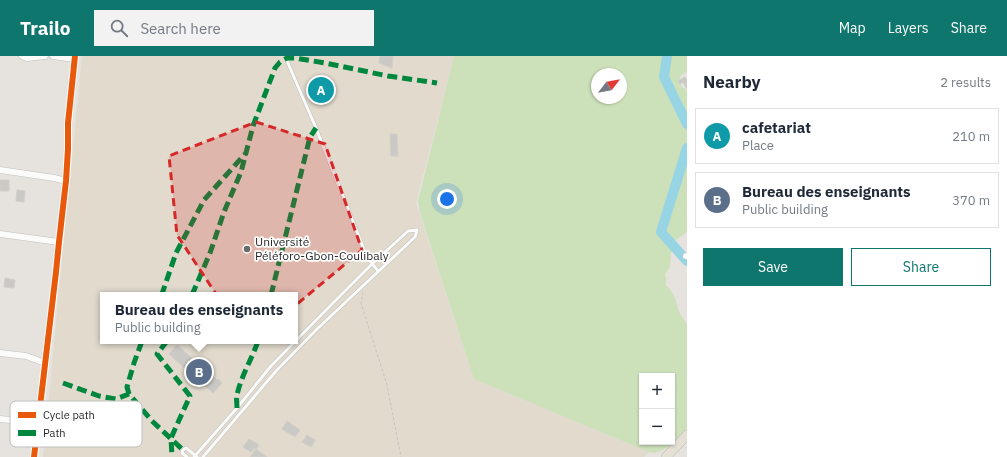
<!DOCTYPE html>
<html lang="en">
<head>
<meta charset="utf-8">
<style>
  :root { --surface:#fff; --page:#f2f2f3; --text:#1f2937; --muted:#747a83; --line:#e0e1e3; --accent:#0f766e }
  body { margin:0; font-family:"IBM Plex Sans",sans-serif; background:var(--page); color:var(--text) }
  .controls { position:absolute; right:12px; bottom:12px; display:grid; overflow:hidden; border-radius:0px; box-shadow:0 1px 3px #0004 }
  .controls button { width:36px; height:36px; display:grid; place-items:center; padding:0; border:0; border-bottom:1px solid var(--line); background:var(--surface); color:var(--text); font:20px sans-serif }
  .compass { position:absolute; left:591px; top:12px; width:36px; height:36px; border-radius:50%; background:var(--surface); box-shadow:0 1px 3px #0004; rotate:59deg }
  .you { position:absolute; left:447px; top:143px; width:14px; height:14px; margin:-10px; border:3px solid #fff; border-radius:50%; background:#1a73e8; box-shadow:0 0 0 6px #1a73e833 }
  .badge { display:grid; place-items:center; width:26px; height:26px; border-radius:50%; background:var(--accent); color:#fff; font-size:13px; font-weight:700 }
  .pin { position:absolute; translate:-50% -50%; border:2px solid #fff; box-shadow:0 1px 4px #0006 }
  .popup { position:absolute; left:100px; top:236px; width:198px; height:52px; box-sizing:border-box; display:grid; place-content:center; border-radius:0px; background:var(--surface); filter:drop-shadow(0 1px 3px #0005); font-size:13px; white-space:nowrap; color:var(--muted) }
  .popup b { font-size:15px; color:var(--text) }
  .popup::after { content:''; position:absolute; left:50%; top:100%; margin-left:-8px; border:8px solid transparent; border-top-color:var(--surface) }
  .list { margin:0; padding:0; list-style:none }
  h2 { display:flex; justify-content:space-between; align-items:center; height:52px; margin:0; padding:0 16px; font-size:17px }
  h2 small { font-size:13px; font-weight:400; color:var(--muted) }
  .list li { display:grid; grid-template-columns:26px 1fr auto; gap:12px; align-items:center; box-sizing:border-box; height:56px; margin:0 8px 8px; padding:0 8px; border:1px solid var(--line); border-radius:0px }
  .list b { display:block; font-size:15px; white-space:nowrap }
  .list p { margin:0; font-size:13px; white-space:nowrap; color:var(--muted) }
  .list em { font-size:13px; font-style:normal; color:var(--muted) }
  .actions { display:flex; gap:8px; padding:12px 16px }
  .actions a { flex:1; padding:9px 0; border:1px solid var(--accent); border-radius:0px; text-align:center; font-size:14px; color:var(--accent) }
  .actions .main { background:var(--accent); color:#fff }
  .icon { flex:none; width:22px; height:22px; fill:none; stroke:currentColor; stroke-width:2; stroke-linecap:round; stroke-linejoin:round }
  .map { position:relative; flex:none; width:687px; height:401px; overflow:hidden }
  header { display:flex; align-items:center; gap:24px; box-sizing:border-box; height:56px; padding:0 20px; background:var(--accent); color:#fff }
  header strong { font-size:19px }
  nav { display:flex; gap:22px; margin-inline-start:auto; font-size:14px }
  .search { width:280px; height:36px; background:var(--page); display:flex; align-items:center; gap:10px; box-sizing:border-box; padding:0 14px; border-radius:0px; color:var(--muted); font-size:15px }
  main { display:flex }
  aside { flex:1; background:var(--surface) }
  .map>svg:first-child { display:block }
  .education { fill:#e1dacd; fill-rule:evenodd }
  .green { fill:#cce0b9; fill-rule:evenodd }
  .lines { fill:none; stroke-linecap:round; stroke-linejoin:round }
  .river { stroke:#97d5e4; stroke-width:10 }
  .building { fill:#cbc9c5; stroke:#d1ceca }
  .service-casing { stroke:#c0c0c0; stroke-width:4 }
  .minor-casing { stroke:#c0c0c0; stroke-width:7 }
  .primary-casing { stroke:#bfbebc; stroke-width:10 }
  .path { stroke:#c6c5c5; stroke-width:1; stroke-dasharray:3 2; stroke-linecap:butt }
  .service { stroke:#fbfbfa; stroke-width:3 }
  .minor { stroke:#fbfbfa; stroke-width:6 }
  .primary { stroke:#e4e0d4; stroke-width:9 }
  .quiet { stroke:#00873e; stroke-width:5; stroke-dasharray:10 5; stroke-linecap:butt }
  .cycleway-casing { stroke:#fff; stroke-width:8 }
  .cycleway { stroke:#e8590c; stroke-width:6 }
  .marked { fill:#d62828; fill-opacity:0.2; stroke:#d62828; stroke-width:3; stroke-dasharray:8 5; stroke-linejoin:round }
  .poi-dot { fill:#6b6a68; stroke:#fff; stroke-width:1.5 }
  .labels { text-anchor:middle; stroke-width:3.5; stroke-linejoin:round; paint-order:stroke }
  .poi-label { font-size:12px; fill:#292929; stroke:#fff; text-anchor:start }
  .key { fill:#fff; stroke:#bfbfbf; stroke-width:1 }
  .key-label { font-size:11px; fill:#292929 }
</style>
</head>
<body>
<header>
<strong>Trailo</strong>
<div class="search"><svg class="icon" aria-label="search" viewBox="0 0 24 24"><circle cx="10" cy="10" r="6"/><path d="M15 15l6 6"/></svg>Search here</div>
<nav><a>Map</a><a>Layers</a><a>Share</a></nav>
</header>
<main>
<div class="map">
<svg width="687" height="401" viewBox="0 0 687 401">
  <rect width="100%" height="100%" fill="#e6e3de"/>
  <path class="education" d="M82,0H454L416,147L474,323L649,396L644,401H43ZM103,239H295V285H103Z"/>
  <path class="green" d="M454,0H687V16L680,20L681,30L687,34V176L676,184L671,198L670,211L665,218L666,222V230C674,235 676,245 678,253C680,259 684,263 687,268V375C679,382 660,401 649,396L474,323L420,157L418,145ZM597,18H621V42H597ZM642,320H672V386H642Z"/>
  <g class="lines">
    <g class="river">
      <path d="M667,0L664,21L687,68"/>
      <path d="M687,92L661,176L687,205"/>
    </g>
  </g>
  <g class="building">
    <path d="M380,0H393L392,12L379,7Z"/>
    <path d="M685,21L687,24V33L683,26L680,28L678,25Z"/>
    <path d="M318,29L327,34L324,39L315,33Z"/>
    <path d="M390,78H397L398,100H391Z"/>
    <rect x="0" y="124" width="9" height="11"/>
    <path d="M17,134L25,135L24,146L16,145Z"/>
    <path d="M5,222L15,224L14,232L4,231Z"/>
    <path d="M177,289L195,305L197,302L203,308L201,310L217,324L218,323L222,327L213,337L169,298Z"/>
    <path d="M287,365L300,374L295,381L282,373Z"/>
    <path d="M18,373L28,374L26,389L17,388Z"/>
    <path d="M307,379L315,384L311,391L302,386Z"/>
    <path d="M249,383L259,389L256,393L254,392L251,396L243,391Z"/>
    <path d="M256,393L267,401H250Z"/>
  </g>
  <g class="lines">
    <defs>
      <g id="service">
        <path d="M287,0V5L316,72L367,201L378,215"/>
        <path d="M187,401L182,397L183,394L186,392L197,401"/>
        <path d="M194,401L237,352L271,310L329,251L372,208L408,175L417,174L415,181L317,273L276,315L203,401"/>
      </g>
      <g id="minor">
        <path d="M22,0L27,2L45,0"/>
        <path d="M53,0L74,3"/>
        <path d="M0,114L54,122L66,125"/>
        <path d="M0,178L59,186"/>
        <path d="M686,200H687"/>
        <path d="M0,297L26,300L45,307"/>
        <path d="M0,363L39,367"/>
        <path d="M34,401L56,216L59,186L66,125L68,93V67L75,0"/>
      </g>
      <path id="primary" d="M666,401L687,379"/>
    </defs>
    <use href="#service" class="service-casing"/>
    <use href="#minor" class="minor-casing"/>
    <use href="#primary" class="primary-casing"/>
    <path class="path" d="M363,236L361,247L387,329L401,401"/>
    <use href="#service" class="service"/>
    <use href="#minor" class="minor"/>
    <use href="#primary" class="primary"/>
    <g class="quiet">
      <path d="M161,239L163,235L176,197L204,144L245,98"/>
      <path d="M192,239L210,197L224,156L241,116L253,70L275,12L280,6L287,2H295L325,7L388,20L437,27"/>
      <path d="M271,239L310,81L316,72"/>
      <path d="M167,285L157,298L190,340L171,382L172,401"/>
      <path d="M63,327L99,340L116,343L129,338L152,365L183,394"/>
      <path d="M129,338L127,331L134,307L142,285"/>
      <path d="M237,352C237,347 236,343 237,339C241,320 252,303 258,285"/>
    </g>
    <defs>
      <path id="cycleway" d="M34,401L56,216L59,186L66,125L68,93V67L75,0"/>
    </defs>
    <use href="#cycleway" class="cycleway-casing"/>
    <use href="#cycleway" class="cycleway"/>
  </g>
  <path class="marked" d="M256,66L325,88L362,194L290,254L218,241L177,179L169,100Z"/>
  <circle class="poi-dot" cx="247" cy="193" r="4"/>
  <g class="labels">
    <g class="poi-label">
      <text x="255" y="190">Université<tspan x="255" dy="14">Péléforo-Gbon-Coulibaly</tspan></text>
    </g>
  </g>
  <rect x="10" y="345" width="132" height="46" rx="6" class="key"/>
  <rect x="18" y="356" width="18" height="6" fill="#e8590c"/>
  <rect x="18" y="374" width="18" height="6" fill="#00873e"/>
  <g class="key-label">
    <text x="43" y="363">Cycle path</text>
    <text x="43" y="381">Path</text>
  </g>
</svg>
<div class="controls">
<button>+</button>
<button>−</button>
</div>
<svg class="compass" viewBox="-18 -18 36 36"><path d="M0-13l5 13h-10z" fill="#e53935"/><path d="M0 13l5-13h-10z" fill="#747a83"/></svg>
<div class="you"></div>
<div class="pin badge" style="left:321px;top:34px;background:#0f9aa8">A</div>
<div class="pin badge" style="left:199px;top:316px;background:#5c6f8a">B</div>
<div class="popup"><b>Bureau des enseignants</b>Public building</div>
</div>
<aside>
<h2>Nearby<small>2 results</small></h2>
<ul class="list">
<li><span class="badge" style="background:#0f9aa8">A</span><div><b>cafetariat</b><p>Place</p></div><em>210 m</em></li>
<li><span class="badge" style="background:#5c6f8a">B</span><div><b>Bureau des enseignants</b><p>Public building</p></div><em>370 m</em></li>
</ul>
<div class="actions"><a class="main">Save</a><a>Share</a></div>
</aside>
</main>
</body>
</html>
